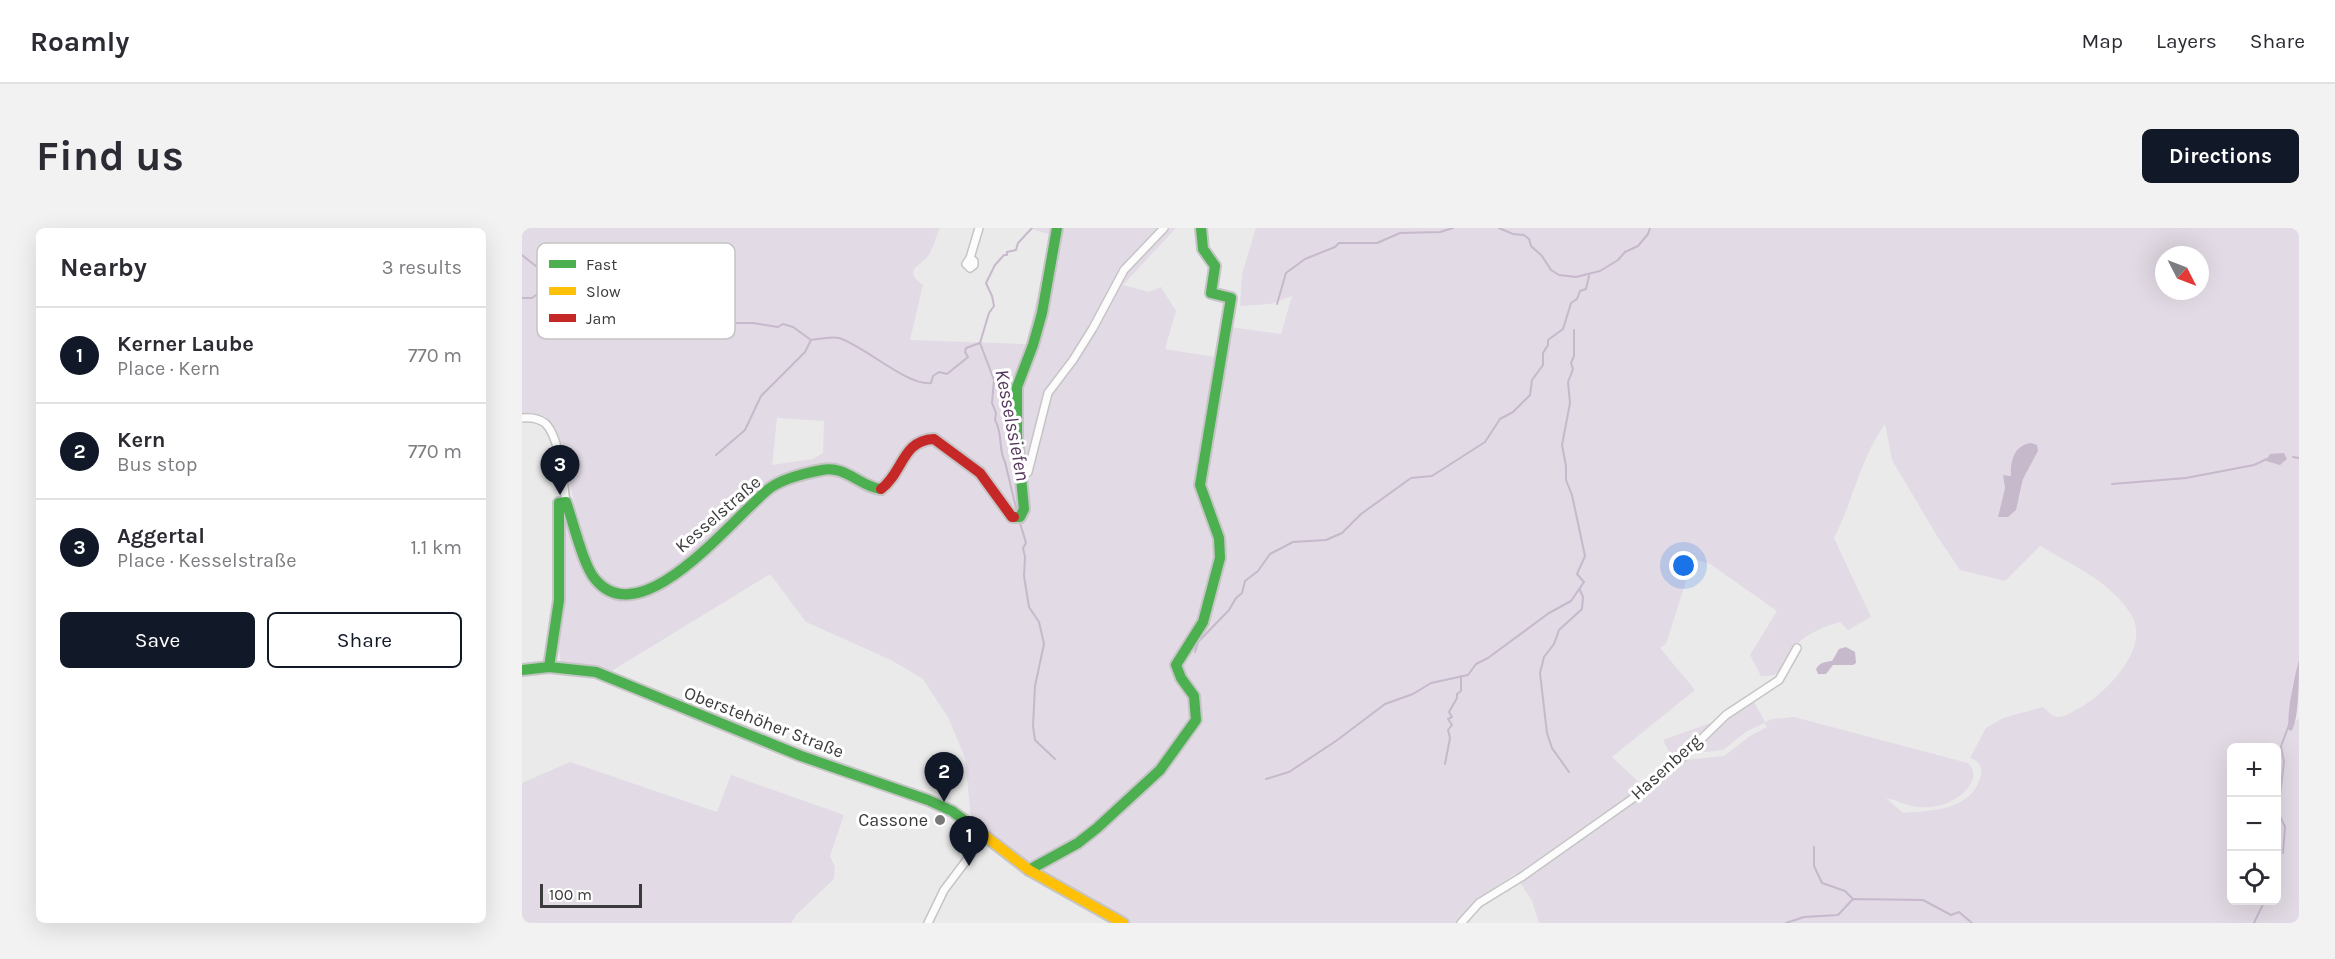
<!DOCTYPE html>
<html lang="en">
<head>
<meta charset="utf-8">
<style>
  :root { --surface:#fff; --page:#f2f2f3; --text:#2b2b33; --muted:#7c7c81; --line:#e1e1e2; --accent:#111827 }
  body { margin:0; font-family:Karla,sans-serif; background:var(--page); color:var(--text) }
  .controls { position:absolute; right:18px; bottom:18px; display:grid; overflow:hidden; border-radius:9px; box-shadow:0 6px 24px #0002 }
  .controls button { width:54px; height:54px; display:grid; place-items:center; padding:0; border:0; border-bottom:2px solid var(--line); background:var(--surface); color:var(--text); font:30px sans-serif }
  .compass { position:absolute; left:1633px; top:18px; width:54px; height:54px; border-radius:50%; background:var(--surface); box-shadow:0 6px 24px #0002; rotate:132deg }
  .scale { position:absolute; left:18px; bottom:15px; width:102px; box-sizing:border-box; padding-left:6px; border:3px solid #3b3b3c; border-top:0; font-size:16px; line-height:21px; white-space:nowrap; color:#3b3b3c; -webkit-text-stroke:4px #fff; paint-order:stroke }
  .you { position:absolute; left:1162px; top:338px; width:21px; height:21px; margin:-15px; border:4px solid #fff; border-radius:50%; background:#1a73e8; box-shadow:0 0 0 9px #1a73e833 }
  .badge { display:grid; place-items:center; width:39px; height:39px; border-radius:50%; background:var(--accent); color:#fff; font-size:20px; font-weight:700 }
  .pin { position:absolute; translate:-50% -50px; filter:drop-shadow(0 2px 3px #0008) }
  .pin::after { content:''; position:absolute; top:32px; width:21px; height:18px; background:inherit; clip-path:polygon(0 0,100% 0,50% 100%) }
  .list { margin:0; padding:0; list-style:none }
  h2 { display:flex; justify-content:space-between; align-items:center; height:78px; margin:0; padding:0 24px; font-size:26px }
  h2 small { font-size:20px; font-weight:400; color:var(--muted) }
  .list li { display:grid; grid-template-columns:39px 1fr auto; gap:18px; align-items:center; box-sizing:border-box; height:96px; padding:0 24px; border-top:2px solid var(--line) }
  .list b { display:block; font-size:22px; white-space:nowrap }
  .list p { margin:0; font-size:20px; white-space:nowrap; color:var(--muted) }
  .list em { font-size:20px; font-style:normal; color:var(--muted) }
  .actions { display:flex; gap:12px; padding:18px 24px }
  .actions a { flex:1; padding:14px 0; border:2px solid var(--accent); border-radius:9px; text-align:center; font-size:21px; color:var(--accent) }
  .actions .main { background:var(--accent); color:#fff }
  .icon { flex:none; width:33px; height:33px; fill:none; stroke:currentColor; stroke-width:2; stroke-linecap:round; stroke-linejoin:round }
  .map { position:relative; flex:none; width:1777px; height:695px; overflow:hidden; border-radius:9px }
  header { display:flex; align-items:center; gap:36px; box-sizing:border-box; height:84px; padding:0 30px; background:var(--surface); border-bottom:2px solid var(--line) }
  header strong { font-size:28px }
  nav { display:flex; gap:33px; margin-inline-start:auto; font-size:21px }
  .intro { display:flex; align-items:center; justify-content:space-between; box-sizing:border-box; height:144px; padding:0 36px }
  h1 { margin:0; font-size:42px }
  .button { padding:15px 27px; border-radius:9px; background:var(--accent); color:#fff; font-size:21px; font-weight:700 }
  main { display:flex; gap:36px; padding:0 36px }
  aside { flex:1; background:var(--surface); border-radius:9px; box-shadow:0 6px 24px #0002 }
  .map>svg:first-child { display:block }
  .green { fill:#e2dae4; fill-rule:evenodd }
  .water { fill:#c7b9cc }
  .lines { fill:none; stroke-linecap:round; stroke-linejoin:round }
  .stream { stroke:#c7b9cc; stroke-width:2 }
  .street-casing { stroke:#c6c5c6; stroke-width:10 }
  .fast-casing { stroke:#c6c5c6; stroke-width:14 }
  .slow-casing { stroke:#c6c5c6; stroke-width:14 }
  .jam-casing { stroke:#c6c5c6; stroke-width:14 }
  .street { stroke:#fcfcfc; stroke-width:7 }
  .fast { stroke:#4caf50; stroke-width:10 }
  .slow { stroke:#ffc107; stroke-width:10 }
  .jam { stroke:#c62828; stroke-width:10 }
  .poi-dot { fill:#797879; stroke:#fff; stroke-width:2 }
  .labels { text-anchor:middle; stroke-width:6; stroke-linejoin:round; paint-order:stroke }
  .street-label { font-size:18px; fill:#3b3b3c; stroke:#fff }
  .poi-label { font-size:18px; fill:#3b3b3c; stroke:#fff; text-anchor:end }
  .water-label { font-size:20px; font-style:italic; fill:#56385e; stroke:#fff }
  .key { fill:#fff; stroke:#c4c4c4; stroke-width:1.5 }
  .key-label { font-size:16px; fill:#3b3b3c }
</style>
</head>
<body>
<header>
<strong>Roamly</strong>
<nav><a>Map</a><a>Layers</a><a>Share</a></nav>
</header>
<div class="intro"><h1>Find us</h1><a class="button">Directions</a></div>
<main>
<aside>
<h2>Nearby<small>3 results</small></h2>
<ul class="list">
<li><span class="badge">1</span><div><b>Kerner Laube</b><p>Place · Kern</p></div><em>770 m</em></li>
<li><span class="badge">2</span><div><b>Kern</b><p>Bus stop</p></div><em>770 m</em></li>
<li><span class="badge">3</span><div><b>Aggertal</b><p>Place · Kesselstraße</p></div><em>1.1 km</em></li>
</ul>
<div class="actions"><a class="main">Save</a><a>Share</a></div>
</aside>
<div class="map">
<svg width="1777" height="695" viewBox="0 0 1777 695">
  <rect width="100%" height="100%" fill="#ebeaeb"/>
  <g class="green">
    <path d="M0,0H418C414,8 411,21 406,28C396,40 381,42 401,57L388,112L504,116L530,7L506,0H654L601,57L627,64L639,59L654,83L643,121L699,130L707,99L759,106L770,68L748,76L718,78L720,46L734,0H1777V432L1770,458L1766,495V501L1777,490V695H1017L1010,673L993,646L954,672L935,695H609L506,635L449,590L443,530L427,491L401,451L369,432L284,394L248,346L88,444L40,438C29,395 38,327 45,283L71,353L108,371L150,342C137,351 121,364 105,364C62,366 48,238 35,207C32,201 27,194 23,188L0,187ZM1642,27H1678V63H1642ZM255,190L302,193L301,225L291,231L250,237ZM1363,196L1370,232L1415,308L1438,342L1483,353L1518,318C1550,337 1590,354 1610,388C1629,423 1579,471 1550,484C1544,487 1538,491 1532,488C1529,487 1524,482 1521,479L1481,490L1464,500L1448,530C1456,532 1461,538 1459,547C1450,583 1412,582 1381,585L1364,570C1375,572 1385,578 1396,579C1416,581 1439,573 1449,555C1453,548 1452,541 1446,535L1272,489L1250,491L1243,494L1231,472L1197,492L1141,512L1151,531L1156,527L1201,522L1224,504L1242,495L1245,499L1228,508L1202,528L1163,532L1126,563L1090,529L1173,462L1138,420L1144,416L1171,331L1188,336L1255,383L1228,427L1239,448C1269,449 1259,433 1275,416C1286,405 1303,398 1318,394L1326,402L1349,389L1312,310C1331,273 1338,231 1363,196ZM1516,223L1501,251L1497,271L1476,289L1483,260L1481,247L1489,248ZM1710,520H1754V672H1710Z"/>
    <path d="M48,534L195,584L209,547L322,587L308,628L313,639L312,651L274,687L269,695H0V555Z"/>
  </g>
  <g class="water">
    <path d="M1509,215L1515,217L1516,223L1501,251L1494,282L1486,289H1476L1483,260L1481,247L1489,248C1488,234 1492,217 1509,215Z"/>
    <path d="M1762,225L1765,231L1758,237L1744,233L1748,226Z"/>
    <path d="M1324,419L1333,424L1334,435L1331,437H1311L1304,446H1296L1294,441C1298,434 1303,434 1310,433L1317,421Z"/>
    <path d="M1777,432C1777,448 1777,495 1769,503L1766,501C1766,478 1771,454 1777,432Z"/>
  </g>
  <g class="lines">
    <g class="stream">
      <path d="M977,0L991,6L1002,7L1007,11L1009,18L1020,28L1029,42L1037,47L1054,49L1078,43L1096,32L1103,24L1116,18L1126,6L1128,0"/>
      <path d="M0,27L20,43L34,48L36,51"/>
      <path d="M0,70H10L36,51L44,50L101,61L124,73L171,78L196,95H231L256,99L261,96L271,99L289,112C297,111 309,108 317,110C341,117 385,158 409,155L411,148L417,144L425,146L446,129L443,124L444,120L458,115L467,85L472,78L470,68L464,55L473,37L482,27H485V24L494,22L496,15L510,0"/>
      <path d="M755,76L764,45L783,31L813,19L817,15H855L878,5L918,4L931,0"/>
      <path d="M458,115L472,152L470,175L474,185L473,192C481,205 476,221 483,234L495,284"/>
      <path d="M194,227L223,202L239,168L283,124L289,112"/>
      <path d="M1771,229L1777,230"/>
      <path d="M1590,256L1664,250L1732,237L1747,230"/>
      <path d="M498,295L504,315L501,320L503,329L502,348L507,379L517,394L522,416L513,458L511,498L513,512L533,531"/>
      <path d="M673,424L676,414L707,382L714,370L720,365L723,353L736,343L748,326L771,314L804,312L820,305L839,286L889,250L910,248L963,214L978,191L991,184L1008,167L1010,152L1021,137V125L1026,117V112L1041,101L1049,75L1055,71L1058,63L1064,61L1067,48"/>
      <path d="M923,536L928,510L926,502L930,497L926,491L930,489L927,484L935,470V466L939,463V448"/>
      <path d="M1047,544L1030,520L1025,505L1018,445L1022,429L1032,416L1037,402L1060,381L1061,369L1058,362"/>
      <path d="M744,551L767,544L814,513L863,476L891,466L909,455L946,447L954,436L966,430L1027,385L1049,373L1062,354L1055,346L1063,328L1050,267L1044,252V238L1040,217L1048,175L1046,154L1051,141L1049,135L1052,128V102"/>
      <path d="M1292,619V638L1300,655L1323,663L1330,670"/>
      <path d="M1761,625L1763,599L1756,584L1762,534L1759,518L1767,497"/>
      <path d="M1754,636L1758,631"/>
      <path d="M1264,695L1282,689L1316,687L1331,671L1401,672L1429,687L1437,684L1450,695"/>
      <path d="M1732,695L1743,672"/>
    </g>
    <defs>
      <g id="street">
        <path d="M448,30L452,33V37L448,40L444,36L448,30L457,0"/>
        <path d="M0,190C8,189 16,190 23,195C38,209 41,254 44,274"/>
        <path d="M499,250L506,244L526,165L551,132L571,100L602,42L642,0"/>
        <path d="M406,695L422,662L462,609"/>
        <path d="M939,695L957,675L1001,648L1110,571L1161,529L1204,487L1257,452L1275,420"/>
      </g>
      <g id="fast">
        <path d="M492,289H498L502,281L495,208V159L511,117L520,85L535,0"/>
        <path d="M27,439L37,372V275L44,274C51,293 61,337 73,351C120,409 213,287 248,260C262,250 284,245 300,242C324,237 338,259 359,261"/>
        <path d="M0,442L27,439L74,444L279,528L406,572L430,583L463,608"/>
        <path d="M507,642L556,615L575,600L638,542L674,492L672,468L659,450L654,437L681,394L698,330L697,310L678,257L709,70L689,65L693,38L681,21L679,0"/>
      </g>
      <path id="slow" d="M463,608L507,642L601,695"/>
      <path id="jam" d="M359,261C381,245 380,212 412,211L458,245L490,289H492"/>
    </defs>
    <use href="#street" class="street-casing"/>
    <use href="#fast" class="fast-casing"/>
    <use href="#slow" class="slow-casing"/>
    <use href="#jam" class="jam-casing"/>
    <use href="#street" class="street"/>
    <use href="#fast" class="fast"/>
    <use href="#slow" class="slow"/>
    <use href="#jam" class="jam"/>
  </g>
  <circle class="poi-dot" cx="418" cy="592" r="6"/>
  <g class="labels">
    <g class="street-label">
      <text transform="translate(196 286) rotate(-41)" y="6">Kesselstraße</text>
      <text transform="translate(242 494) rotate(21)" y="6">Oberstehöher Straße</text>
      <text transform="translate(1144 539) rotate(-42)" y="6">Hasenberg</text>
    </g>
    <g class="poi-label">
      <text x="406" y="598">Cassone</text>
    </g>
    <g class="water-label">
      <text transform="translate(491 197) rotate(79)" y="7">Kesselssiefen</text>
    </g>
  </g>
  <rect x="15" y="15" width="198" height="96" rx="9" class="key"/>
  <rect x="27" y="32" width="27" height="8" fill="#4caf50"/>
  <rect x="27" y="59" width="27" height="8" fill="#ffc107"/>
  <rect x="27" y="86" width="27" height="8" fill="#c62828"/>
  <g class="key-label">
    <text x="64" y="42">Fast</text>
    <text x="64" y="69">Slow</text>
    <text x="64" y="96">Jam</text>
  </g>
</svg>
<div class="controls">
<button>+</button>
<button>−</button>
<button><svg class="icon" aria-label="locate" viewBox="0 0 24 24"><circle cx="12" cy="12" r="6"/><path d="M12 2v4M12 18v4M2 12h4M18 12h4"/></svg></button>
</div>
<svg class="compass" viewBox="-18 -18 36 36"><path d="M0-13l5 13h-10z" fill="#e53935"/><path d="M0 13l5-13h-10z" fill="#7c7c81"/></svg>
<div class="scale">100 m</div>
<div class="you"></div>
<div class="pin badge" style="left:447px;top:638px">1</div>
<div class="pin badge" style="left:422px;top:574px">2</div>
<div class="pin badge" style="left:38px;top:267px">3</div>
</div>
</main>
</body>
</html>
